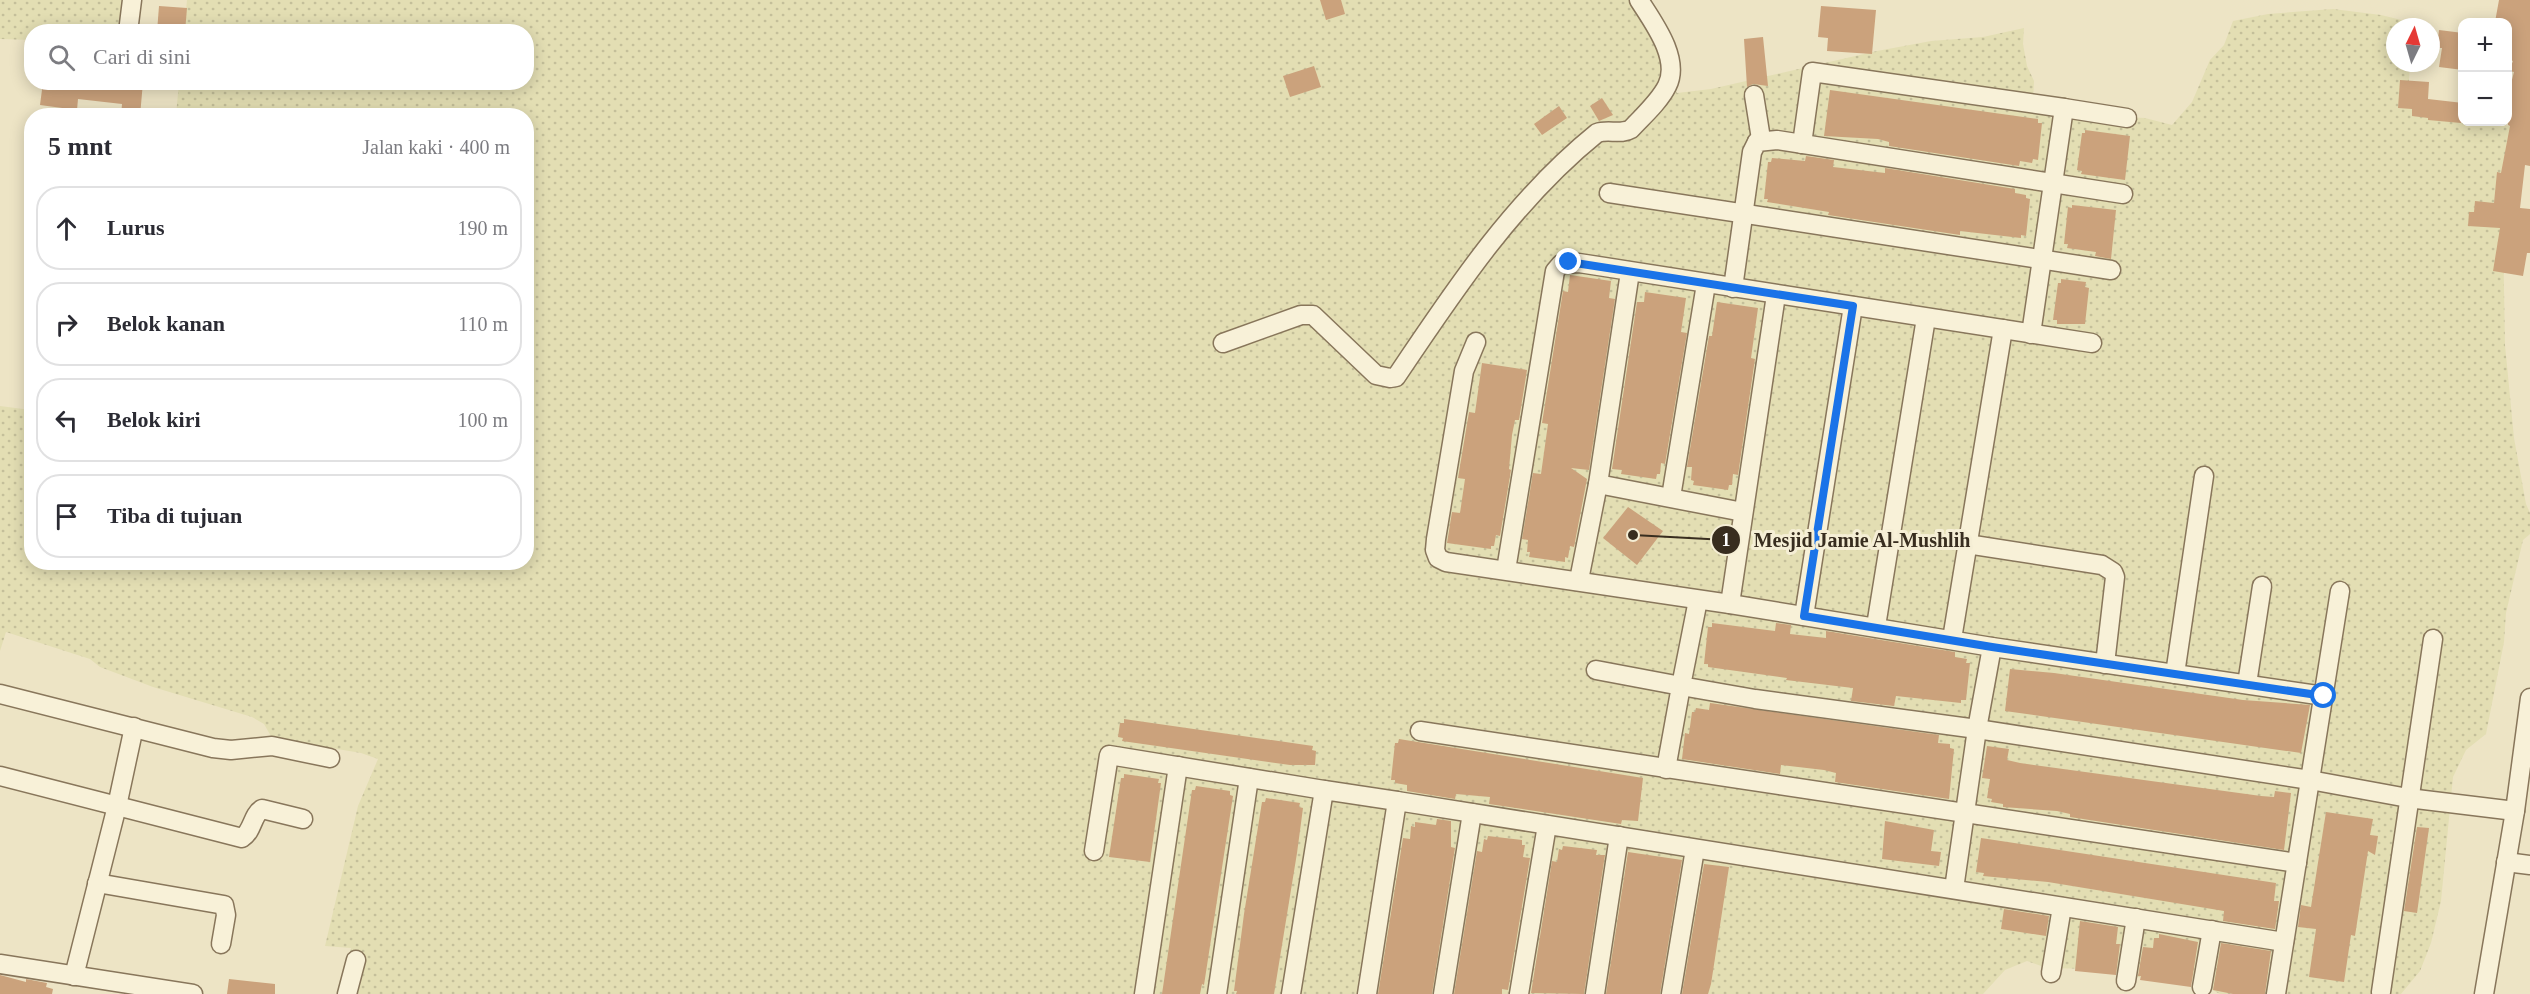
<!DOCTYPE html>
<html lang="id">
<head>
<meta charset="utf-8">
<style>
  :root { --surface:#fff; --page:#f2f2f3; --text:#2b2b33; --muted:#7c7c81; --line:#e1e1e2 }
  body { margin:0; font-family:"Times New Roman",serif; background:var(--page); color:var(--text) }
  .controls { position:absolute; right:18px; top:18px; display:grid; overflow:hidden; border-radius:12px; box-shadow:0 3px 15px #0003 }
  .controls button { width:54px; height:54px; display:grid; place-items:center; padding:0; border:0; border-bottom:2px solid var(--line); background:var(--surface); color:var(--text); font:30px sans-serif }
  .compass { position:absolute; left:2386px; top:18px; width:54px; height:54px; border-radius:50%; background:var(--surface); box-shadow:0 3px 15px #0003; rotate:5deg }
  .stop { position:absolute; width:18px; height:18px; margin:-14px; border:4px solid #1a73e8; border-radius:50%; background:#fff }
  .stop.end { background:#1a73e8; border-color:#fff; box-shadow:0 2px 6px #0008 }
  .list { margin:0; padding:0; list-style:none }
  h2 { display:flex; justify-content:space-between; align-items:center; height:78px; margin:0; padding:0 24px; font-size:26px }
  h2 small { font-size:20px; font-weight:400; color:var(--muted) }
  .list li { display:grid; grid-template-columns:39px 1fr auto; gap:18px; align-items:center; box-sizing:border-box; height:84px; margin:0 12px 12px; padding:0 12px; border:2px solid var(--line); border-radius:24px }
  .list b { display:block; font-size:22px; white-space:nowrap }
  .list em { font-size:20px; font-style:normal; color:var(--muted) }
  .icon { flex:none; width:33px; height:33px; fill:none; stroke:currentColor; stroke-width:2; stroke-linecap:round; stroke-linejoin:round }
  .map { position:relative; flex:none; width:2530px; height:994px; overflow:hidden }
  .search { position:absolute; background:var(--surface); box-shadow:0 3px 15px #0003; left:24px; top:24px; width:510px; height:66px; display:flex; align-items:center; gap:15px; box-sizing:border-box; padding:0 21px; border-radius:24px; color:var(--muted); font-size:22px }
  .panel { position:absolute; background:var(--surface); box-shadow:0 3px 15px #0003; left:24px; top:108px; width:510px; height:462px; border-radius:24px }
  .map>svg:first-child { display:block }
  .farmland { fill:url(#farmland-dots) }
  .building { fill:#cba27c }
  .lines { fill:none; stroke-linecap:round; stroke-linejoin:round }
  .minor-casing { stroke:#88765b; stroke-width:21 }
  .minor { stroke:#f8f1d8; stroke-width:18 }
  .route { stroke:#1a73e8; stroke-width:8 }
  .leader { fill:none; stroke:#382d1f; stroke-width:2 }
  .callout-dot { fill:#382d1f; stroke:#f5eed5; stroke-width:2 }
  .mark-label { font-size:18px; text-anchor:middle; font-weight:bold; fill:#fff }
  .callout-label { font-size:20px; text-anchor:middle; font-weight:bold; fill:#382d1f; stroke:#f5eed5; stroke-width:6; stroke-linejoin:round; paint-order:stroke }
</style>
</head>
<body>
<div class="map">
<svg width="2530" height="994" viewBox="0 0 2530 994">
  <defs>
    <pattern id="farmland-dots" width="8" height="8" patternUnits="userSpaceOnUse" patternTransform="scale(1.5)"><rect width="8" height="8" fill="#e3deb3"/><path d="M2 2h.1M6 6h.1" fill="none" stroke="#c4bf9a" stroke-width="1.8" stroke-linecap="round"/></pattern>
  </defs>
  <rect width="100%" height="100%" fill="#ede4c5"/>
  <g class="farmland">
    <path d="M0,0H130L127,31L32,32L31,40L0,39Z"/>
    <path d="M187,0H1641L1677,93L1711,89L1877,51L1931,41L1983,37L2024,28L2023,44L2027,66L2034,81L2033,102L2055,121L2083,115L2145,118L2172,125L2192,102L2210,60L2224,45L2233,21L2268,14L2333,9L2381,15L2414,23L2413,27H2395V63H2410L2408,98L2462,118V122L2510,126L2503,230L2505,345L2514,438L2526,504L2530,513V534L2523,540L2506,613L2504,642L2486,734L2466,750L2453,777L2441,901L2431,943L2420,971L2401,994H2220L2186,976L2159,981L2095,969L2047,968L2027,961L2005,970L1983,994H340L351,948L325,946L358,806L378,759L361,753L272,738L264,724L252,717L153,687L100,667L90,659L6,632L0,651V406L31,410L32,562H526V116L176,115L179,83L526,82V32L184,31Z"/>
  </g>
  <g class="building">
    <path d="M1320,0H1341L1345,14L1326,20Z"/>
    <path d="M2499,0H2530V166L2525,165L2520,208L2530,209V253H2527L2523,276L2493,271L2500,228L2468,226L2469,212H2474L2475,201L2494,203L2497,172L2501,173L2510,126L2508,125V95L2514,72L2509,71L2513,61L2508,59V22H2495Z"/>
    <path d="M159,6L187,8L185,32H157Z"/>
    <path d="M1821,6L1876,10L1872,54L1827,51L1828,38L1818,37Z"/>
    <path d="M2439,30L2463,33V70L2439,67L2442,48H2437Z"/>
    <path d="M1763,37L1768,86L1753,84L1747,87L1744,39Z"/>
    <path d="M1314,66L1321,87L1290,97L1283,76Z"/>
    <path d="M2400,80L2429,82L2428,99L2463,103V121L2461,123L2428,120V118L2412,116V109L2398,108Z"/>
    <path d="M43,82H143L140,116H121L122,104L78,99L77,110L40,105Z"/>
    <path d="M1830,90L2038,119V123H2042L2038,160L2033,159L2032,163L2020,161L2019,166L1889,146V142L1878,139L1824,136Z"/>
    <path d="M1602,98L1613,115L1599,121L1590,106Z"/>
    <path d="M1559,106L1567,118L1542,135L1534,124Z"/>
    <path d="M2085,130L2130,136L2125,180L2081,174L2082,171L2077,170L2082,133H2085Z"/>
    <path d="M1806,156L1834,160L1833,167L1885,173V168L2015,189V193L2026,195V198L2030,199L2026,236L2021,235V238L1960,231V235L1828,215L1829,212L1767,202L1768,199H1764L1768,162H1771L1772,158L1805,161Z"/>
    <path d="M2072,205L2116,210L2111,259L2095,256L2096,252L2067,248L2068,244H2064L2068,207L2072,208Z"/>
    <path d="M1570,275L1611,281L1609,298L1615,299L1589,470L1571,468L1587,479L1574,547L1570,546L1568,558L1565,557V562L1529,557L1530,552H1527L1528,540L1522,539L1533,473L1541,474L1548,424L1542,423L1563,291L1568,292Z"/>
    <path d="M2061,279L2086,282L2085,287L2089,288L2085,324H2057V320H2053L2058,283H2061Z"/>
    <path d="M1645,292L1686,298L1681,332L1687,333L1665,464L1661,463L1660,474H1657L1656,479L1621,474L1622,470L1612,469L1637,302H1644Z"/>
    <path d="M1717,302L1758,308L1751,358L1755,359L1738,475L1733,474L1732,485H1729L1728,490L1693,485L1694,481L1691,480L1692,467H1687L1709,336H1712Z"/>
    <path d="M1482,363L1527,370L1519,420H1515L1512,435L1509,469L1511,470L1500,536L1496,535L1494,546H1491V549L1447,543L1452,512L1460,513L1465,479L1458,478L1469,412L1475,413Z"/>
    <path d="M1628,507L1663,531L1637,565L1603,538Z"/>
    <path d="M1712,623L1775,631L1776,623L1791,625L1790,634L1826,638V631L1955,652V657L1967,659L1966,663H1970L1966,700H1961V703L1896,696L1894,706L1851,701L1853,688L1786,680L1787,678L1708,667V664H1704L1708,627H1712Z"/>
    <path d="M2010,669L2054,673L2243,700L2310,705L2301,753L2005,711Z"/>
    <path d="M1710,703L1939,735L1938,743L1950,744V748L1954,749L1949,799L1835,782L1836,773L1824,770L1781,765L1780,774L1682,759L1685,733L1689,734L1692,712H1695L1696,708L1709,710Z"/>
    <path d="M1124,719L1313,746L1312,750L1316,751L1315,765H1290L1122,741L1123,738L1118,737L1120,723H1124Z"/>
    <path d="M1399,739L1643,778L1638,821L1622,820L1621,824L1489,804L1490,797L1456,794L1455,799L1407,791V785L1395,783V780H1391L1395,743H1398Z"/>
    <path d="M1987,746L2009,749L2007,760L2020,763L2261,796L2274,797L2275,791L2291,793L2284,850L2070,817V814L2057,811L2003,807V804L1991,802L1992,799L1987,798L1990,779L1982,778Z"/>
    <path d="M1124,774L1159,779L1158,783H1161L1150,862L1109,857L1121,778H1124Z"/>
    <path d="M1196,786L1230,791V795L1233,796L1204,985L1202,984L1200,994H1162L1192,790H1195Z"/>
    <path d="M1266,798L1300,803L1299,807L1303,808L1297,853L1274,994H1236L1237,991H1234L1244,914L1262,802H1265Z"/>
    <path d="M2326,812L2373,819L2370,835L2378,836L2375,855L2368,851L2355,936L2351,935L2344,982L2309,977L2316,929L2298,927L2301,905L2311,907Z"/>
    <path d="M1437,819L1451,821V847L1455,848L1432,994H1378L1403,838L1410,839L1411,826L1415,827V822L1436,825Z"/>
    <path d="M1885,821L1934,830L1931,851L1941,852L1939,866L1882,859Z"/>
    <path d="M2417,827L2429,828L2417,913L2404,911Z"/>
    <path d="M1488,836L1522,840V845H1525L1523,857L1530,858L1508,990L1502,989V994H1454L1477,851L1482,852L1484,839L1487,840Z"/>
    <path d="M1981,838L2276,883L2274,901H2279L2275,929L2223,921L2224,911L2212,909L2048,882L1983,876L1984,873L1976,872Z"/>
    <path d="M1563,846L1597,850L1596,855H1605L1584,994L1531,993L1552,861L1557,862L1559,849L1562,850Z"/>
    <path d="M1628,852L1682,860L1660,994H1606Z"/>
    <path d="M1704,864L1729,867L1711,984L1708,994H1682Z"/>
    <path d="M2004,909L2049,916L2046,936L2001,929Z"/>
    <path d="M2080,921L2118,927L2116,944H2120L2116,975L2075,971Z"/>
    <path d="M2159,934L2198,942L2191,987L2140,980L2141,976H2138L2143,947L2153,948L2154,938H2159Z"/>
    <path d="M2221,943L2271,951L2265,994H2233L2213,990Z"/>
    <path d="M0,975L26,982V979L47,983L46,987L53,989L52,994H0Z"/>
    <path d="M229,979L275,984V994H227Z"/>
  </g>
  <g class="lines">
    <defs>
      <g id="minor">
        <path d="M128,32L132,0"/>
        <path d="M1754,95L1761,139L1757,142"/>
        <path d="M2064,108L2127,118"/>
        <path d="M1802,144L1812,72L2064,108L2031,334"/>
        <path d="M1609,193L2111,270"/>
        <path d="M1733,288L1752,152L1757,142L1777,140L2123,194"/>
        <path d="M1476,342L1464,371L1436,539L1435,550L1438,558L1446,562L1730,604L1992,647L2324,696"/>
        <path d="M1223,343L1301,315H1313L1376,375L1390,378L1396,377C1455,289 1514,200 1597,133C1608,129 1621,135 1631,129C1643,116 1659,102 1667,86C1681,59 1653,22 1639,0"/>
        <path d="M1598,484L1743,512"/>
        <path d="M1671,497L1706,284"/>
        <path d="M1967,544L2102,565L2113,572L2115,577L2105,664"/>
        <path d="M1506,570L1555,271L1561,264L1579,263L2092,343"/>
        <path d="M1579,580L1598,484L1630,272"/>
        <path d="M1698,600L1681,686L1755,699L1977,729L2310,780L2408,798L2515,811"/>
        <path d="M1730,604L1776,295"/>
        <path d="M1804,616L1853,306"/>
        <path d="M1876,626L1926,318"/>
        <path d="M1952,639L2003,329"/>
        <path d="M1596,670L1681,686L1666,769"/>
        <path d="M2175,674L2204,476"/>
        <path d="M2247,684L2262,586"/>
        <path d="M0,694L213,748L231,750L272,746L330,758"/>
        <path d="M1420,731L2297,863"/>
        <path d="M0,776L242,838C253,831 252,815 262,809L303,819"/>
        <path d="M1094,851L1109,755L1324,790"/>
        <path d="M2506,862L2530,865"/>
        <path d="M97,883L224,905L226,915L221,944"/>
        <path d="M1954,889L1977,729L1992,647"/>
        <path d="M0,964L193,994"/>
        <path d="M2051,973L2062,907"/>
        <path d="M74,976L117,806L134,727"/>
        <path d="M2126,981L2136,918"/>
        <path d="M2202,987L2212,930"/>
        <path d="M2381,992L2433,639"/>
        <path d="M347,994L356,960"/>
        <path d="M1144,994L1178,766"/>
        <path d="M1217,994L1249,778"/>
        <path d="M1291,994L1324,790L1397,801"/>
        <path d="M1367,994L1397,801L2284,942"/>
        <path d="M1443,994L1472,813"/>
        <path d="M1519,994L1547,825"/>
        <path d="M1595,994L1619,836"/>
        <path d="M1671,994L1695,849"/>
        <path d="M2276,994L2340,591"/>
        <path d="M2484,994L2515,811L2530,698"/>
      </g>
    </defs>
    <use href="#minor" class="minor-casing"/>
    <use href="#minor" class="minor"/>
  </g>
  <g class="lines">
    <path class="route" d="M1569,262L1853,306L1804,616L1992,647L2324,696"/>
  </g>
  <path class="leader" d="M1633 535L1726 540"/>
  <g class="callout-dot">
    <circle cx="1633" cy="535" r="6"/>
    <circle cx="1726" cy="540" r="15"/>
  </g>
  <g class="mark-label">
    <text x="1726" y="546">1</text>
  </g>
  <g class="callout-label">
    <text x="1862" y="547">Mesjid Jamie Al-Mushlih</text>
  </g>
</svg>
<div class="controls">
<button>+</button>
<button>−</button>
</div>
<svg class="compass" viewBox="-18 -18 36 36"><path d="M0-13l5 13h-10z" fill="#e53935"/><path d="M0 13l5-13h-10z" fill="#7c7c81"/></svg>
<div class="stop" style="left:2324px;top:696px"></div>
<div class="stop end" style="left:1569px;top:262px"></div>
<div class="search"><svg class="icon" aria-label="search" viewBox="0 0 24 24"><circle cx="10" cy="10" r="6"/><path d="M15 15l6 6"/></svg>Cari di sini</div>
<section class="panel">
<h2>5 mnt<small>Jalan kaki · 400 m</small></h2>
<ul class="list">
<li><svg class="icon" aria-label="ahead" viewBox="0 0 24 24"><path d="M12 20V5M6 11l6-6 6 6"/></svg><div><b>Lurus</b></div><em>190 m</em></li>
<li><svg class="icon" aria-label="right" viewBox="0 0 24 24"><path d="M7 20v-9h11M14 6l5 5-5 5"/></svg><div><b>Belok kanan</b></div><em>110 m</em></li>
<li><svg class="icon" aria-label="left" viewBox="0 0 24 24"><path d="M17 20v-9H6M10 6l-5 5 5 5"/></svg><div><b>Belok kiri</b></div><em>100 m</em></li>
<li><svg class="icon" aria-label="arrive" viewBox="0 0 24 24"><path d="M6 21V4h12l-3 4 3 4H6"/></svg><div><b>Tiba di tujuan</b></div></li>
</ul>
</section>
</div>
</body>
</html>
